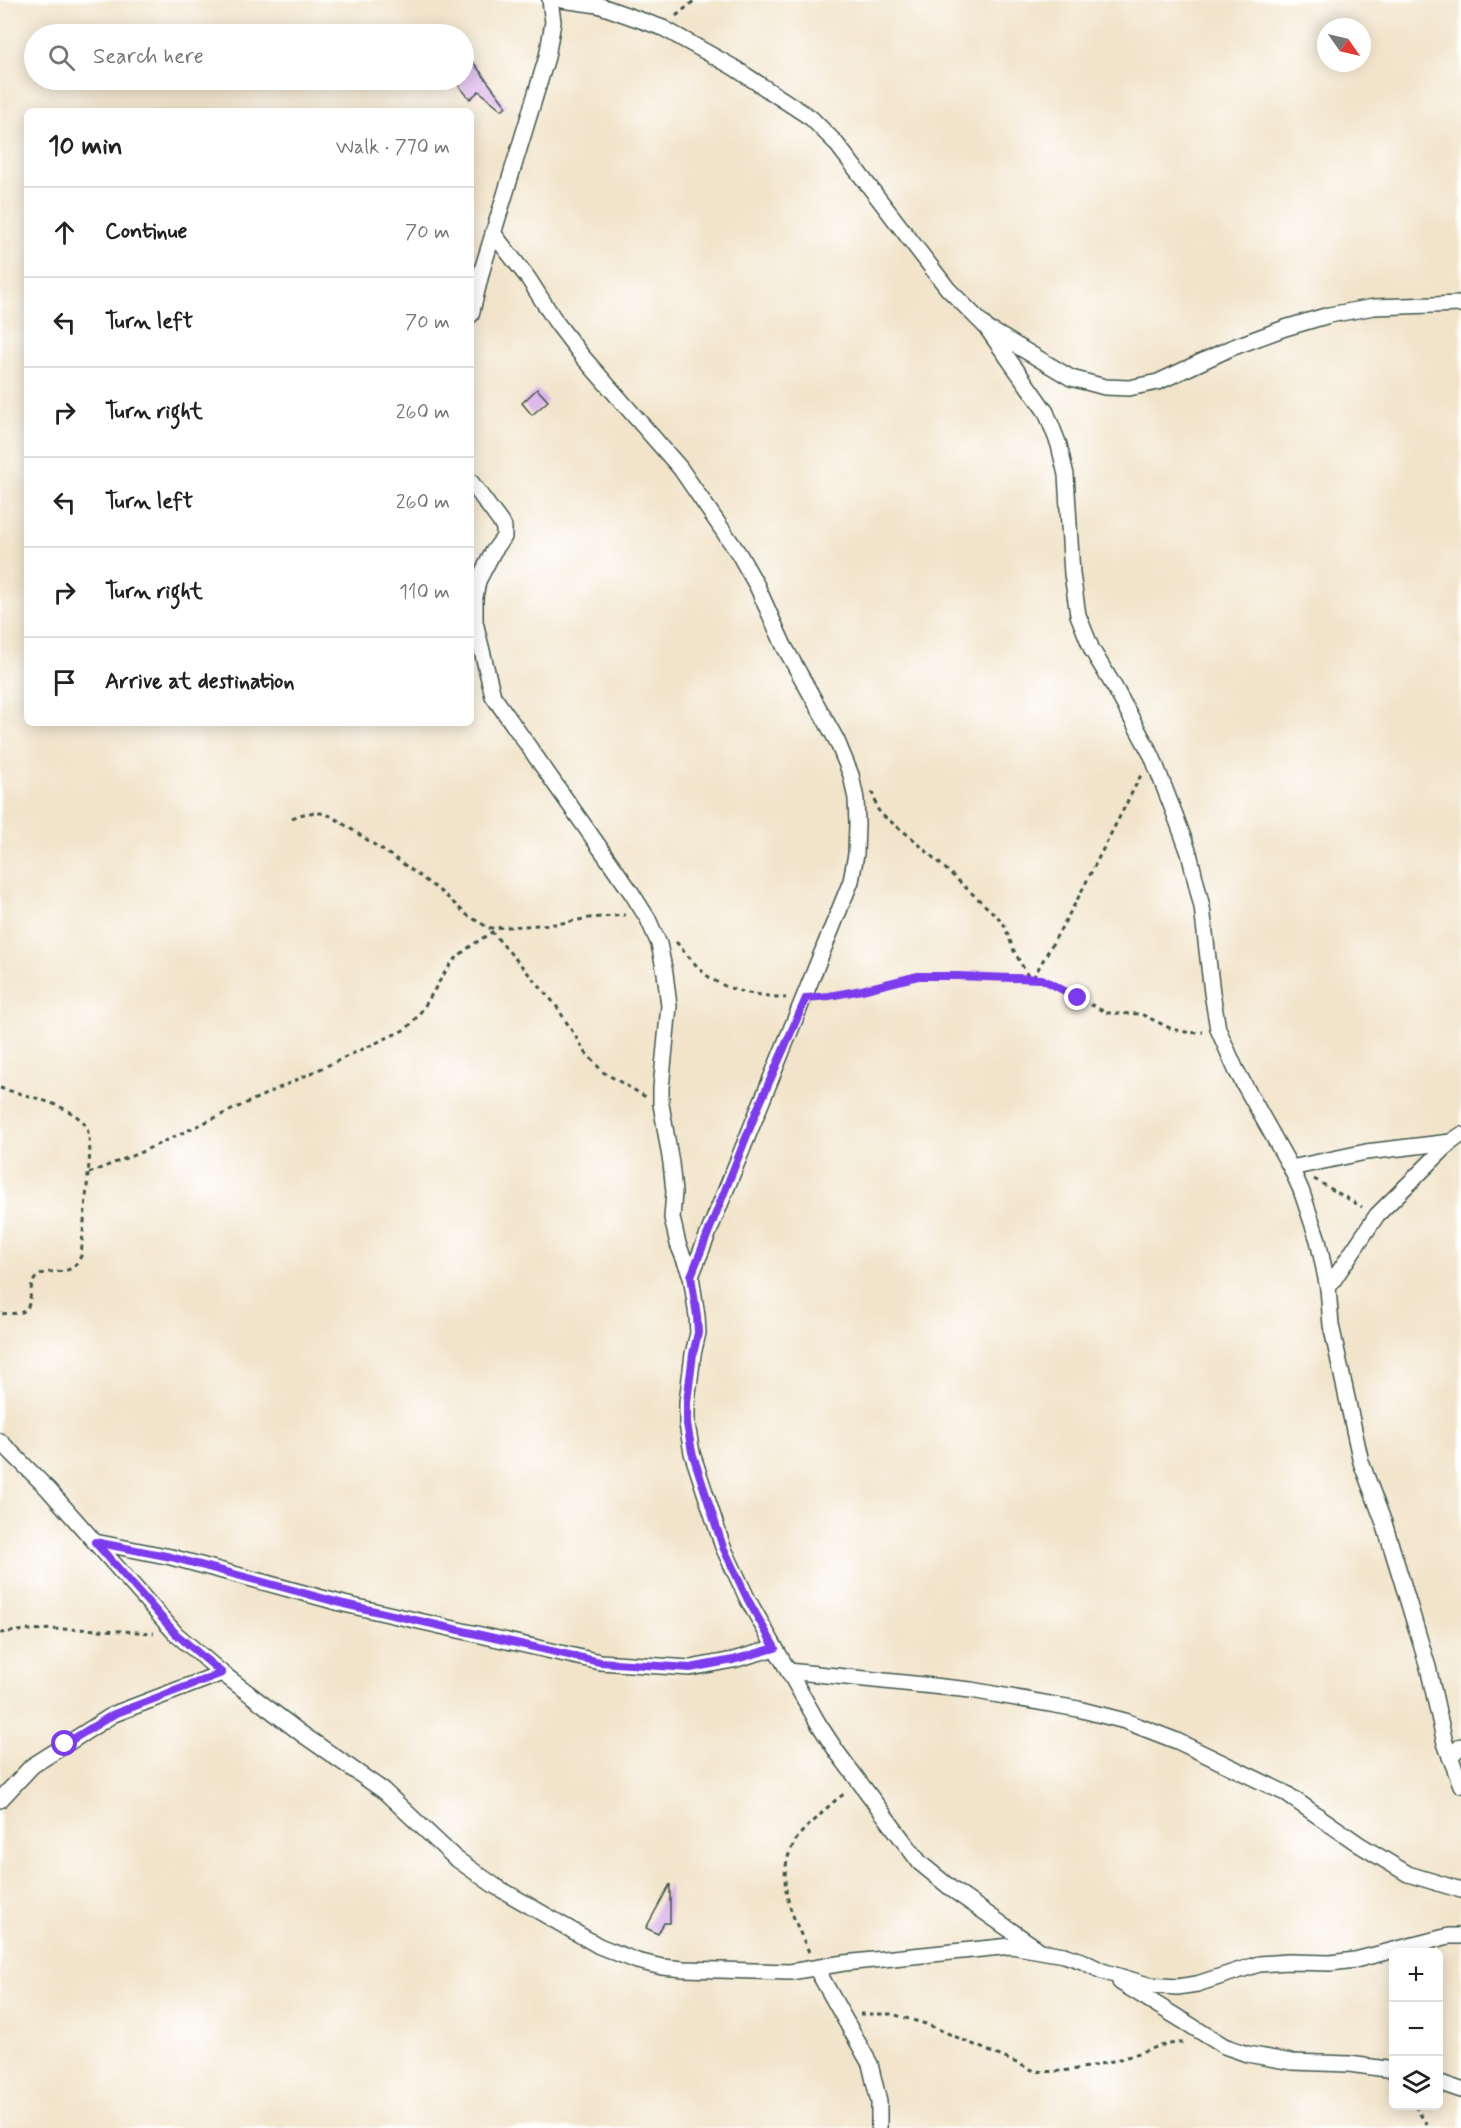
<!DOCTYPE html>
<html lang="en">
<head>
<meta charset="utf-8">
<style>
  :root { --surface:#fff; --page:#f2f2f2; --text:#222; --muted:#767676; --line:#e0e0e0 }
  body { margin:0; font-family:Mynerve,sans-serif; background:var(--page); color:var(--text) }
  .controls { position:absolute; right:18px; bottom:18px; display:grid; overflow:hidden; border-radius:9px; box-shadow:0 3px 15px #0003 }
  .controls button { width:54px; height:54px; display:grid; place-items:center; padding:0; border:0; border-bottom:2px solid var(--line); background:var(--surface); color:var(--text); font:30px sans-serif }
  .compass { position:absolute; left:1317px; top:18px; width:54px; height:54px; border-radius:50%; background:var(--surface); box-shadow:0 3px 15px #0003; rotate:124deg }
  .stop { position:absolute; width:18px; height:18px; margin:-14px; border:4px solid #7c3aed; border-radius:50%; background:#fff }
  .stop.end { background:#7c3aed; border-color:#fff; box-shadow:0 2px 6px #0008 }
  .list { margin:0; padding:0; list-style:none }
  h2 { display:flex; justify-content:space-between; align-items:center; height:78px; margin:0; padding:0 24px; font-size:26px }
  h2 small { font-size:20px; font-weight:400; color:var(--muted) }
  .list li { display:grid; grid-template-columns:39px 1fr auto; gap:18px; align-items:center; box-sizing:border-box; height:90px; padding:0 24px; border-top:2px solid var(--line) }
  .list b { display:block; font-size:22px; white-space:nowrap }
  .list em { font-size:20px; font-style:normal; color:var(--muted) }
  .icon { flex:none; width:33px; height:33px; fill:none; stroke:currentColor; stroke-width:2; stroke-linecap:round; stroke-linejoin:round }
  .map { position:relative; flex:none; width:1461px; height:2128px; overflow:hidden }
  .search { position:absolute; background:var(--surface); box-shadow:0 3px 15px #0003; left:24px; top:24px; width:450px; height:66px; display:flex; align-items:center; gap:15px; box-sizing:border-box; padding:0 21px; border-radius:33px; color:var(--muted); font-size:22px }
  .panel { position:absolute; background:var(--surface); box-shadow:0 3px 15px #0003; left:24px; top:108px; width:450px; height:618px; border-radius:9px }
  .map>svg:first-child { display:block }
  .building { fill:#d8abe9 }
  .lines { fill:none; stroke-linecap:round; stroke-linejoin:round }
  .minor-casing { stroke:#3f564a; stroke-width:18 }
  .path { stroke:#3f564a; stroke-width:3; stroke-dasharray:4.5 4.5; stroke-linecap:butt }
  .minor { stroke:#fff; stroke-width:15 }
  .route { stroke:#7c3aed; stroke-width:8 }
</style>
</head>
<body>
<div class="map">
<svg width="1461" height="2128" viewBox="0 0 1461 2128">
  <rect width="100%" height="100%" fill="#fff"/>
  <filter id="ink" filterUnits="userSpaceOnUse"><feTurbulence type="fractalNoise" baseFrequency=".0167" numOctaves="2"/><feDisplacementMap in="SourceGraphic" scale="12" xChannelSelector="R" yChannelSelector="G"/><feConvolveMatrix kernelMatrix="1 2 1 2 8 2 1 2 1" color-interpolation-filters="sRGB"/></filter>
  <filter id="wash" filterUnits="userSpaceOnUse"><feTurbulence type="fractalNoise" baseFrequency=".008" numOctaves="4" result="noise"/><feDisplacementMap in="SourceGraphic" scale="24" xChannelSelector="R" yChannelSelector="G"/><feGaussianBlur stdDeviation="1.35" result="paint"/><feColorMatrix in="noise" values="0 0 0 0 0 0 0 0 0 0 0 0 0 0 0 0 0 1.4 0 .05"/><feComposite in="paint" operator="in"/></filter>
  <g filter="url(#wash)">
    <rect width="100%" height="100%" fill="#f2e4ca"/>
    <g id="blocks">
      <g class="building">
        <path d="M473,62L506,106L502,110L479,91L470,99L454,80H464V70Z"/>
        <path d="M537,389L548,401L532,415L522,403Z"/>
        <path d="M670,1884V1923H664L658,1934L646,1928Z"/>
      </g>
    </g>
  </g>
  <g filter="url(#ink)">
    <use href="#blocks" fill-opacity="0" stroke="#3f564a" stroke-width="1.5"/>
    <g class="lines">
      <defs>
        <g id="minor">
          <path d="M562,0L598,5L663,28L733,67L811,118L835,142L948,289L986,327L1046,412L1059,445L1066,475L1072,574L1078,615L1092,650L1115,688L1152,756L1175,815L1189,853L1202,907L1212,993L1218,1029L1236,1070L1291,1168L1301,1190L1318,1240L1328,1288L1331,1325L1361,1462L1384,1523L1401,1578L1428,1667L1445,1743L1461,1785"/>
          <path d="M493,233L528,278L556,322L582,356L680,468L739,554L757,586L784,646L837,741L851,775L856,799L857,824L856,854L851,881L691,1276"/>
          <path d="M471,315L482,270L547,57L553,22L550,0"/>
          <path d="M994,332L1071,378L1105,387L1129,388L1158,382L1231,348L1285,328L1329,315L1374,307L1461,304"/>
          <path d="M471,482L504,527V537L493,552L478,581L475,597V622L493,696L631,892L648,919L659,944L665,973L669,1006L661,1088V1104L671,1163L674,1192L672,1218L678,1244L691,1276L697,1316L698,1333L693,1354L687,1402V1424L692,1453L723,1547L748,1600L818,1723L837,1752L920,1863L953,1890L1039,1950"/>
          <path d="M1291,1168L1366,1152L1451,1142"/>
          <path d="M1328,1288L1377,1215L1451,1142L1461,1135"/>
          <path d="M0,1441L48,1489L176,1634L222,1673L302,1734L384,1791L455,1858L495,1886L599,1946L637,1961L662,1967L684,1969L790,1972L844,1963L1011,1946L1064,1955L1082,1961L1102,1971L1148,1985L1177,1987L1197,1984L1259,1964L1288,1962L1330,1963L1355,1960L1449,1936H1461"/>
          <path d="M95,1542L171,1557L344,1604L600,1662L690,1668L733,1660L775,1648"/>
          <path d="M788,1671L971,1690L1078,1709L1125,1721L1177,1741L1285,1793L1360,1845L1408,1874L1461,1890"/>
          <path d="M1450,1757L1461,1746"/>
          <path d="M0,1800L32,1766L114,1714L222,1673"/>
          <path d="M816,1968L870,2064L879,2102V2128"/>
          <path d="M1120,1982L1224,2046L1247,2054L1292,2062L1349,2064L1394,2070"/>
          <path d="M1438,2082L1461,2090"/>
        </g>
      </defs>
      <use href="#minor" class="minor-casing"/>
      <g class="path">
        <path d="M676,16L695,0"/>
        <path d="M872,792L875,796L876,807L882,815L912,838L1003,922L1014,951L1029,978"/>
        <path d="M292,818C307,812 318,810 333,817L402,863L445,895L467,915L489,928L557,924L589,918L625,915"/>
        <path d="M491,931L555,1004L586,1053L603,1072L646,1097"/>
        <path d="M676,942C687,954 697,968 709,977C731,993 760,995 786,998"/>
        <path d="M1033,978L1076,902L1142,773"/>
        <path d="M820,997L862,990L918,976L1042,979L1107,1013L1141,1014L1172,1029L1190,1033L1203,1032"/>
        <path d="M0,1088C23,1095 71,1104 85,1125C90,1133 89,1143 90,1152L81,1256C69,1281 52,1265 37,1277C25,1286 37,1309 19,1313C13,1314 6,1313 0,1314"/>
        <path d="M89,1173L139,1153L406,1029C426,1010 435,985 451,964C463,950 477,942 492,932"/>
        <path d="M1314,1179L1362,1207"/>
        <path d="M0,1633C51,1626 102,1630 154,1633"/>
        <path d="M809,1952C792,1915 771,1876 798,1837C802,1831 809,1825 815,1820C825,1810 834,1800 846,1793"/>
        <path d="M860,2014H892L926,2024L1035,2071C1065,2074 1098,2065 1127,2057C1147,2051 1164,2042 1186,2043"/>
        <path d="M1415,2106L1429,2128"/>
      </g>
      <use href="#minor" class="minor"/>
    </g>
  </g>
  <g class="lines" filter="url(#ink)">
    <path class="route" d="M65,1744L114,1714L222,1673L176,1634L95,1542L171,1557L344,1604L600,1662L690,1668L733,1660L775,1648L748,1600L723,1547L692,1452L687,1424V1402L693,1354L698,1333L697,1316L691,1276L757,1110L806,998L829,996L862,990L918,976H957L1042,979L1078,998"/>
  </g>
</svg>
<div class="controls">
<button>+</button>
<button>−</button>
<button><svg class="icon" aria-label="layers" viewBox="0 0 24 24"><path d="M12 4l9 5-9 5-9-5zM3 14l9 5 9-5"/></svg></button>
</div>
<svg class="compass" viewBox="-18 -18 36 36"><path d="M0-13l5 13h-10z" fill="#e53935"/><path d="M0 13l5-13h-10z" fill="#767676"/></svg>
<div class="stop" style="left:65px;top:1744px"></div>
<div class="stop end" style="left:1078px;top:998px"></div>
<div class="search"><svg class="icon" aria-label="search" viewBox="0 0 24 24"><circle cx="10" cy="10" r="6"/><path d="M15 15l6 6"/></svg>Search here</div>
<section class="panel">
<h2>10 min<small>Walk · 770 m</small></h2>
<ul class="list">
<li><svg class="icon" aria-label="ahead" viewBox="0 0 24 24"><path d="M12 20V5M6 11l6-6 6 6"/></svg><div><b>Continue</b></div><em>70 m</em></li>
<li><svg class="icon" aria-label="left" viewBox="0 0 24 24"><path d="M17 20v-9H6M10 6l-5 5 5 5"/></svg><div><b>Turn left</b></div><em>70 m</em></li>
<li><svg class="icon" aria-label="right" viewBox="0 0 24 24"><path d="M7 20v-9h11M14 6l5 5-5 5"/></svg><div><b>Turn right</b></div><em>260 m</em></li>
<li><svg class="icon" aria-label="left" viewBox="0 0 24 24"><path d="M17 20v-9H6M10 6l-5 5 5 5"/></svg><div><b>Turn left</b></div><em>260 m</em></li>
<li><svg class="icon" aria-label="right" viewBox="0 0 24 24"><path d="M7 20v-9h11M14 6l5 5-5 5"/></svg><div><b>Turn right</b></div><em>110 m</em></li>
<li><svg class="icon" aria-label="arrive" viewBox="0 0 24 24"><path d="M6 21V4h12l-3 4 3 4H6"/></svg><div><b>Arrive at destination</b></div></li>
</ul>
</section>
</div>
</body>
</html>
